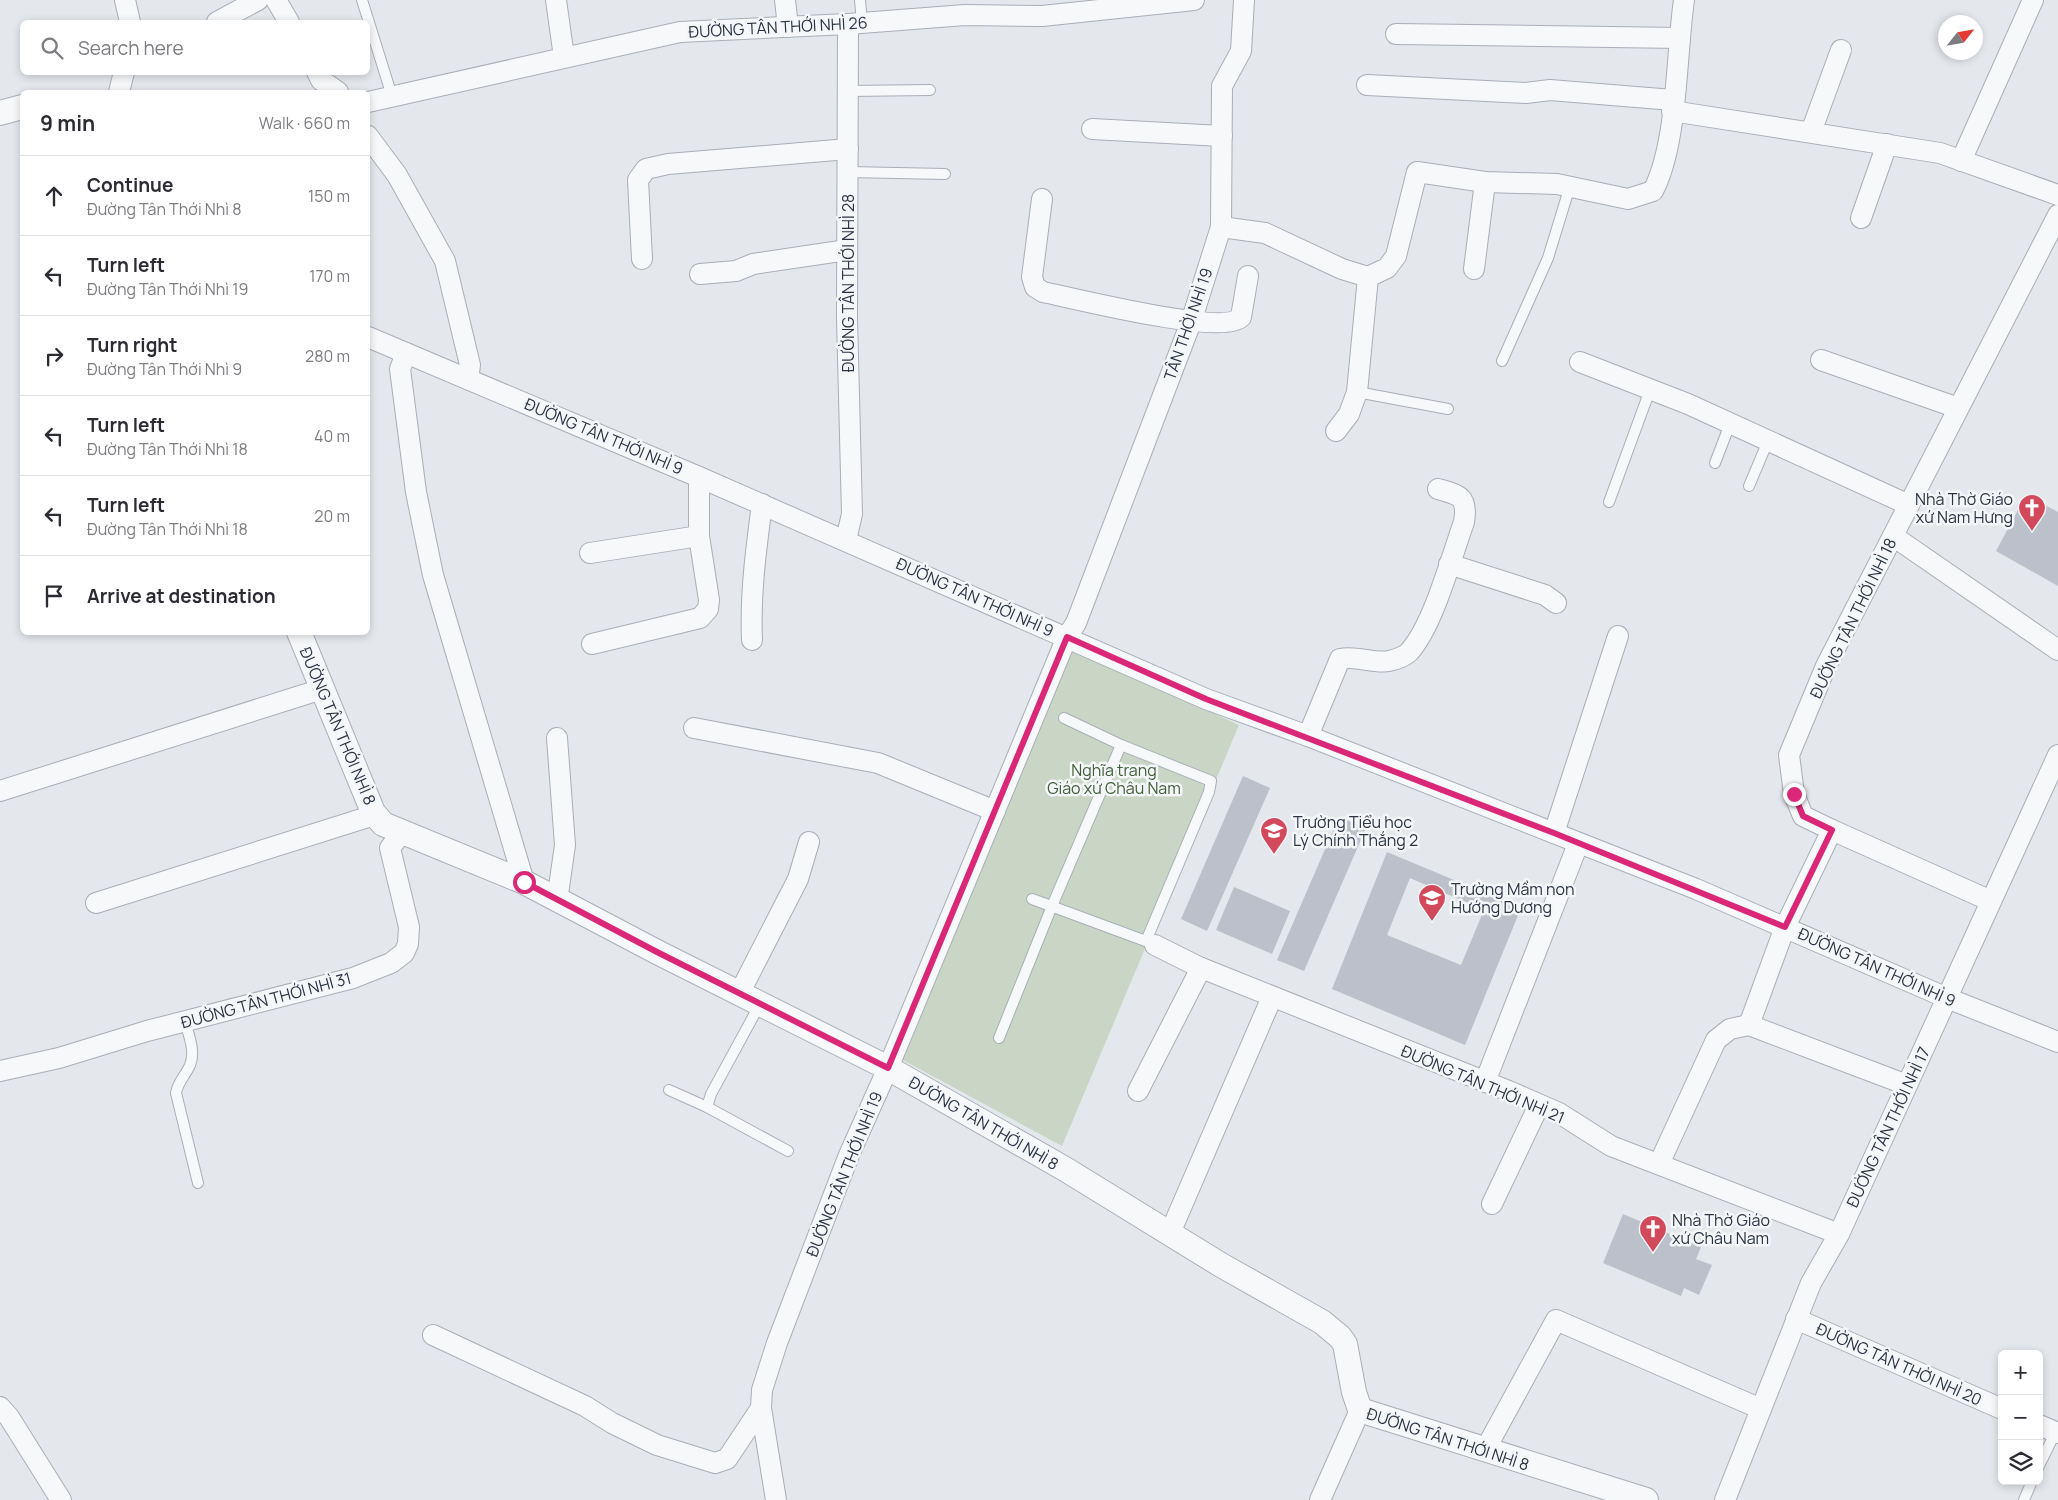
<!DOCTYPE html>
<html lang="en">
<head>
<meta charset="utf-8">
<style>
  :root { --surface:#fff; --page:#f2f2f3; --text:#2b2b33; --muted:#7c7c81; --line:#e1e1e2 }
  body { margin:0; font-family:Manrope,sans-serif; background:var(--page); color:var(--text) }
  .controls { position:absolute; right:15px; bottom:15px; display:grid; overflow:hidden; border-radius:8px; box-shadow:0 2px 8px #0003 }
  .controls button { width:45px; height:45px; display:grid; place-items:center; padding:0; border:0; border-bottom:1px solid var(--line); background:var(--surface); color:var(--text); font:25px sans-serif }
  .compass { position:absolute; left:1938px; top:15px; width:45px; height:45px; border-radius:50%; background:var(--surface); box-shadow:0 2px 8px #0003; rotate:59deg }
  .stop { position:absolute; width:15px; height:15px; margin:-11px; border:4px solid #db2777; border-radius:50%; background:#fff }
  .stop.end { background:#db2777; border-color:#fff; box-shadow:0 1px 5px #0008 }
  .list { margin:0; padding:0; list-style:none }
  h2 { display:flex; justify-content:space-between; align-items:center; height:65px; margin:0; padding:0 20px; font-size:21px }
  h2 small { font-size:16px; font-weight:400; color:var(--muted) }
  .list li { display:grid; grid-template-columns:32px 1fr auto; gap:15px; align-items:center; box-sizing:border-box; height:80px; padding:0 20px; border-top:1px solid var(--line) }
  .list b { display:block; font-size:19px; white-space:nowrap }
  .list p { margin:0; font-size:16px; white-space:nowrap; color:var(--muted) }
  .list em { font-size:16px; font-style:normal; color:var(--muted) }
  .icon { flex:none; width:28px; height:28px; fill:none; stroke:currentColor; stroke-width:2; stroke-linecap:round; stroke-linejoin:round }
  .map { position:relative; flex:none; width:2058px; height:1500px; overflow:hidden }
  .search { position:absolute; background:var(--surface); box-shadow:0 2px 8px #0003; left:20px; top:20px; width:350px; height:55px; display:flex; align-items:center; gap:12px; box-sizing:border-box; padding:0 18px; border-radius:8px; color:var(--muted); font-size:19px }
  .panel { position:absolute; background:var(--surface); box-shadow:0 2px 8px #0003; left:20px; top:90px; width:350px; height:545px; border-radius:8px }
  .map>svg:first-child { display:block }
  .green { fill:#c9d6c5 }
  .building { fill:#bbc0ca; fill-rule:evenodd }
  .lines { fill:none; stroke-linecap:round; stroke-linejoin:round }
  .service-casing { stroke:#a9aeb7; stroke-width:12 }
  .minor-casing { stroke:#a9aeb7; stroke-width:22 }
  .tertiary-casing { stroke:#a9aeb7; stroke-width:26 }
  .service { stroke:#f7f8fa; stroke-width:10 }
  .minor { stroke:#f7f8fa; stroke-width:20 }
  .tertiary { stroke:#f7f8fa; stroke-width:24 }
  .route { stroke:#db2777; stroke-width:6 }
  .labels { text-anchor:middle; stroke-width:5; stroke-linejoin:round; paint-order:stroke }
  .street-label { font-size:16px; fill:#2b3445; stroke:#f4f6f9 }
  .poi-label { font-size:16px; fill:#2b3445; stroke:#f4f6f9; text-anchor:start }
  .park-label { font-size:16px; fill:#3f6138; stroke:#f4f6f9 }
</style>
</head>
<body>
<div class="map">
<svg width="2058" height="1500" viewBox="0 0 2058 1500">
  <rect width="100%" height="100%" fill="#e4e7ec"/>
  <path class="green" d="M1066,645L1239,725L1062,1146L901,1059Z"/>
  <g class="building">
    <path d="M2026,495L2058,512V586L1996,551Z"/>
    <path d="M1243,776L1270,788L1207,931L1181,919Z"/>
    <path d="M1339,817L1366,828L1304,971L1277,960Z"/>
    <path d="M1387,852L1521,908L1465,1045L1332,989ZM1410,878L1484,910L1461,965L1387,935Z"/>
    <path d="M1234,887L1290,911L1272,954L1216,930Z"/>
    <path d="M1623,1214L1701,1247L1696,1259L1712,1265L1699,1295L1684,1288L1681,1296L1603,1263Z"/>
  </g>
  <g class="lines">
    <defs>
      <g id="service">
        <path d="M362,0L392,96"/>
        <path d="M860,0L862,23"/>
        <path d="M848,91L930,90"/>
        <path d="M848,172L945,174"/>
        <path d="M1502,361L1548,258L1570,186"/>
        <path d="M1357,392L1448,409"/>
        <path d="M1715,463L1730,424"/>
        <path d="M1749,486L1768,441"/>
        <path d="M1609,502L1650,390"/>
        <path d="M1064,718L1121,745L1211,781L1209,792L1146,941"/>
        <path d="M1032,899L1151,943"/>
        <path d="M760,1004L711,1094L707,1107L788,1151"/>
        <path d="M185,1021C188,1034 196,1051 190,1065C186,1075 178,1081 176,1093L198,1183"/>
        <path d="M999,1038L1052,906L1121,745"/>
        <path d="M669,1090L707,1107"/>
        <path d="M2039,1466L2057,1429"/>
        <path d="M2024,1500L2032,1481"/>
      </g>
      <g id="minor">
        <path d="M125,0L130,22"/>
        <path d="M276,0L289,22"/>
        <path d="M556,0L564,57"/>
        <path d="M785,0L788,27"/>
        <path d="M217,22L258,0"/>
        <path d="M1396,34L1680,38"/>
        <path d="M317,72L321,80L338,92"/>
        <path d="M1367,85L1526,93L1550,90L1673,100"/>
        <path d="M119,92L124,72"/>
        <path d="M368,102L680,32L848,24L965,15L1042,16L1194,0"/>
        <path d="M1672,111L1940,153L2058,195"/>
        <path d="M1092,129L1222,136"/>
        <path d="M1811,132L1841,50"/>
        <path d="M368,136L397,175L445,261L470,365L468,379"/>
        <path d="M1961,161L2033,0"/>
        <path d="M1042,199L1032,277L1035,287L1043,292C1073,298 1223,336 1241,317L1248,276"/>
        <path d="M1861,218L1887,144"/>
        <path d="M1221,227L1265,233L1342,269L1368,277L1387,268L1396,256L1417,172L1485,182L1557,184L1628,199L1653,191C1678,143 1676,55 1684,0"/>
        <path d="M642,259L638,180L646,169L668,164L848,149"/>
        <path d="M1474,269L1485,182"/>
        <path d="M700,274L736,271L753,264L847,250"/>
        <path d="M368,337L699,477L1206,699L1308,736L1696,889L1947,998L2058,1042"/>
        <path d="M406,353L400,369L416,492L433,575L524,882"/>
        <path d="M1821,360L1958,408"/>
        <path d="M1580,362L1688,404L1909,505"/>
        <path d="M1336,431L1349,414L1357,392L1368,277"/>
        <path d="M1893,536L2058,650"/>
        <path d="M846,540L852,514L847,318L848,24"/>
        <path d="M590,553L699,536"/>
        <path d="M1449,564L1545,595L1556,603"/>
        <path d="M752,640C750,594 756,550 762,504"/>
        <path d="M592,644L700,618L708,609L709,600L699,536V477"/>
        <path d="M694,728L878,763L995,811"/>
        <path d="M1308,736L1340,659C1357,655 1373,664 1389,661C1395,660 1406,656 1410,651C1434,623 1451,558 1464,522C1468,497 1460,495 1438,489"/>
        <path d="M557,738L565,845L557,901"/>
        <path d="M0,791L322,689"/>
        <path d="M1832,830L1991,901"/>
        <path d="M1554,833L1618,636"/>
        <path d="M96,903L368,817L373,812"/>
        <path d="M1155,945L1199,967L1511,1092L1559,1113L1611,1146L1839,1234"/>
        <path d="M739,994L798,879L809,842"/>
        <path d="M1749,1025L1785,927L1832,830L1803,816L1794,794L1789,755L1826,666L2058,215"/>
        <path d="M1749,1025L1907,1085"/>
        <path d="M0,1071L59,1058L147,1031L353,978L391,963L404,953L408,944L409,927L390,848L403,831"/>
        <path d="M1485,1082L1578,844"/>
        <path d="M1138,1091L1201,968"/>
        <path d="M1659,1164L1716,1040L1730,1029L1749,1025"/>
        <path d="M1492,1204L1539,1105"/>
        <path d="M1170,1233L1272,997"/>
        <path d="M1796,1319L2002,1409"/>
        <path d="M433,1335L585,1406L612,1423L657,1445L715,1463L727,1459L761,1408"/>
        <path d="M0,1407L9,1417L61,1500"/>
        <path d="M2039,1425L2058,1433"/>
        <path d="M1485,1450L1556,1320L1761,1409"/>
        <path d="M776,1500L761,1408L762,1390L777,1343L849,1155L888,1068L1067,637L1076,623L1191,322L1221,227L1222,86L1241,51L1244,0"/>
        <path d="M1320,1500L1360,1410"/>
        <path d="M1725,1500L1811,1283L1839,1234L2058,755"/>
      </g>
      <g id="tertiary">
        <path d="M0,113L22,107"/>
        <path d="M299,632L373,812L383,824L524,882L657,952L888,1068L1065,1169L1221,1265L1322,1322L1340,1337L1345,1344L1354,1392L1360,1410L1646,1500"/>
      </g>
    </defs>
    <use href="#service" class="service-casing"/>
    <use href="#minor" class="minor-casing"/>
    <use href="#tertiary" class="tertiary-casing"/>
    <use href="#service" class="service"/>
    <use href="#minor" class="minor"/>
    <use href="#tertiary" class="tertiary"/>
  </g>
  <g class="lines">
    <path class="route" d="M524,882L657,952L888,1068L1067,637L1206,699L1554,833L1785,927L1832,830L1803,816L1794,794"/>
  </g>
  <defs>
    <symbol id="church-pin" viewBox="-11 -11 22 30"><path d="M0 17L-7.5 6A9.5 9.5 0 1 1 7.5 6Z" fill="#d1495b" stroke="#f4f6f9"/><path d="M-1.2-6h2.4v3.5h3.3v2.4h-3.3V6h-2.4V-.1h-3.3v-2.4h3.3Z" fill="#fff"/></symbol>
    <symbol id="school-pin" viewBox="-11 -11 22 30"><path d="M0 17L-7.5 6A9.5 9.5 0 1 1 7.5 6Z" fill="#d1495b" stroke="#f4f6f9"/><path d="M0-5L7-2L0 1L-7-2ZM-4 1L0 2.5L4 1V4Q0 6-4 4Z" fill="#fff"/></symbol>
  </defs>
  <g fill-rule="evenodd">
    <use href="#church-pin" x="2016" y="492" width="32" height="43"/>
    <use href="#school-pin" x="1258" y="815" width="32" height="43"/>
    <use href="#school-pin" x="1416" y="882" width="32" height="43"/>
    <use href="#church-pin" x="1637" y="1213" width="32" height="43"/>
  </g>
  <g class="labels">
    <g class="street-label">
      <text transform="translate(778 27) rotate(-3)" y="6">ĐƯỜNG TÂN THỚI NHÌ 26</text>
      <text transform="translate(848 283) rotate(-90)" y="6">ĐƯỜNG TÂN THỚI NHÌ 28</text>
      <text transform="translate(1188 324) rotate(-71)" y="6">TÂN THỜI NHÌ 19</text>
      <text transform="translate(604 436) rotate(23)" y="6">ĐƯỜNG TÂN THỚI NHÌ 9</text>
      <text transform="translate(975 597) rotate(24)" y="6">ĐƯỜNG TÂN THỚI NHÌ 9</text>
      <text transform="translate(1853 618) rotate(-64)" y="6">ĐƯỜNG TÂN THỚI NHÌ 18</text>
      <text transform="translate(338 726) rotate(67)" y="6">ĐƯỜNG TÂN THỚI NHÌ 8</text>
      <text transform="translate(1877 967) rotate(24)" y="6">ĐƯỜNG TÂN THỚI NHÌ 9</text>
      <text transform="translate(266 1000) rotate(-15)" y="6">ĐƯỜNG TÂN THỚI NHÌ 31</text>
      <text transform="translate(1483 1084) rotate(23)" y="6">ĐƯỜNG TÂN THỚI NHÌ 21</text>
      <text transform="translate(984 1123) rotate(30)" y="6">ĐƯỜNG TÂN THỚI NHÌ 8</text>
      <text transform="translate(1888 1127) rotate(-65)" y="6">ĐƯỜNG TÂN THỚI NHÌ 17</text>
      <text transform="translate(844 1174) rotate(-68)" y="6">ĐƯỜNG TÂN THỚI NHÌ 19</text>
      <text transform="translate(1899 1364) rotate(24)" y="6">ĐƯỜNG TÂN THỜI NHÌ 20</text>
      <text transform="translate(1448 1439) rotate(18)" y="6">ĐƯỜNG TÂN THỚI NHÌ 8</text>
    </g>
    <g class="poi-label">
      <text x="2013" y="505" text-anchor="end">Nhà Thờ Giáo<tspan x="2013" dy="18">xứ Nam Hưng</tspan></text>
      <text x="1293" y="828">Trường Tiểu học<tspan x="1293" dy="18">Lý Chính Thắng 2</tspan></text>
      <text x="1451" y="895">Trường Mầm non<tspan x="1451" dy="18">Hướng Dương</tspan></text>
      <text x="1672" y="1226">Nhà Thờ Giáo<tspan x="1672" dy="18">xứ Châu Nam</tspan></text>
    </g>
    <g class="park-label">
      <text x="1114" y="776">Nghĩa trang<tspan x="1114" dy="18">Giáo xứ Châu Nam</tspan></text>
    </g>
  </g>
</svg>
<div class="controls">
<button>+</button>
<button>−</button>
<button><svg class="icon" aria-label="layers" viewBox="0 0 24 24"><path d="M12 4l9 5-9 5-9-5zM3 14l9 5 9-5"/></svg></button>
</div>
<svg class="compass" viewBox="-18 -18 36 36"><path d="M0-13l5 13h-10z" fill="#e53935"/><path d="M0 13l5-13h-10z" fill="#7c7c81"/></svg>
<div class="stop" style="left:524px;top:882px"></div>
<div class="stop end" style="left:1794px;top:794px"></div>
<div class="search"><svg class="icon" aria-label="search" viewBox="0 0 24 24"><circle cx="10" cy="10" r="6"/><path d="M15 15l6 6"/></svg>Search here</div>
<section class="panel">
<h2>9 min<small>Walk · 660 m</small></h2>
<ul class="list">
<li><svg class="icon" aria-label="ahead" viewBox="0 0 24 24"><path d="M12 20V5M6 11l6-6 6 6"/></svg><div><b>Continue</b><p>Đường Tân Thới Nhì 8</p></div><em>150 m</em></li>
<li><svg class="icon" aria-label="left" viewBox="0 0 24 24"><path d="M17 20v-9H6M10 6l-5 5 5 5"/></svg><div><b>Turn left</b><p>Đường Tân Thới Nhì 19</p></div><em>170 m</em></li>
<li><svg class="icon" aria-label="right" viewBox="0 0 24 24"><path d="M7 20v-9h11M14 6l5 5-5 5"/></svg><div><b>Turn right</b><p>Đường Tân Thới Nhì 9</p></div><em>280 m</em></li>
<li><svg class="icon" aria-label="left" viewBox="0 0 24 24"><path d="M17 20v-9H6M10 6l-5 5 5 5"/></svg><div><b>Turn left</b><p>Đường Tân Thới Nhì 18</p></div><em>40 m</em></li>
<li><svg class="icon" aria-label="left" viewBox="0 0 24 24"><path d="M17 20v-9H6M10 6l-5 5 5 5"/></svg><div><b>Turn left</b><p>Đường Tân Thới Nhì 18</p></div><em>20 m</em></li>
<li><svg class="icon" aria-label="arrive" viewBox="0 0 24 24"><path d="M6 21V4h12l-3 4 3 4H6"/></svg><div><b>Arrive at destination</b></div></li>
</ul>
</section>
</div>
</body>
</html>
